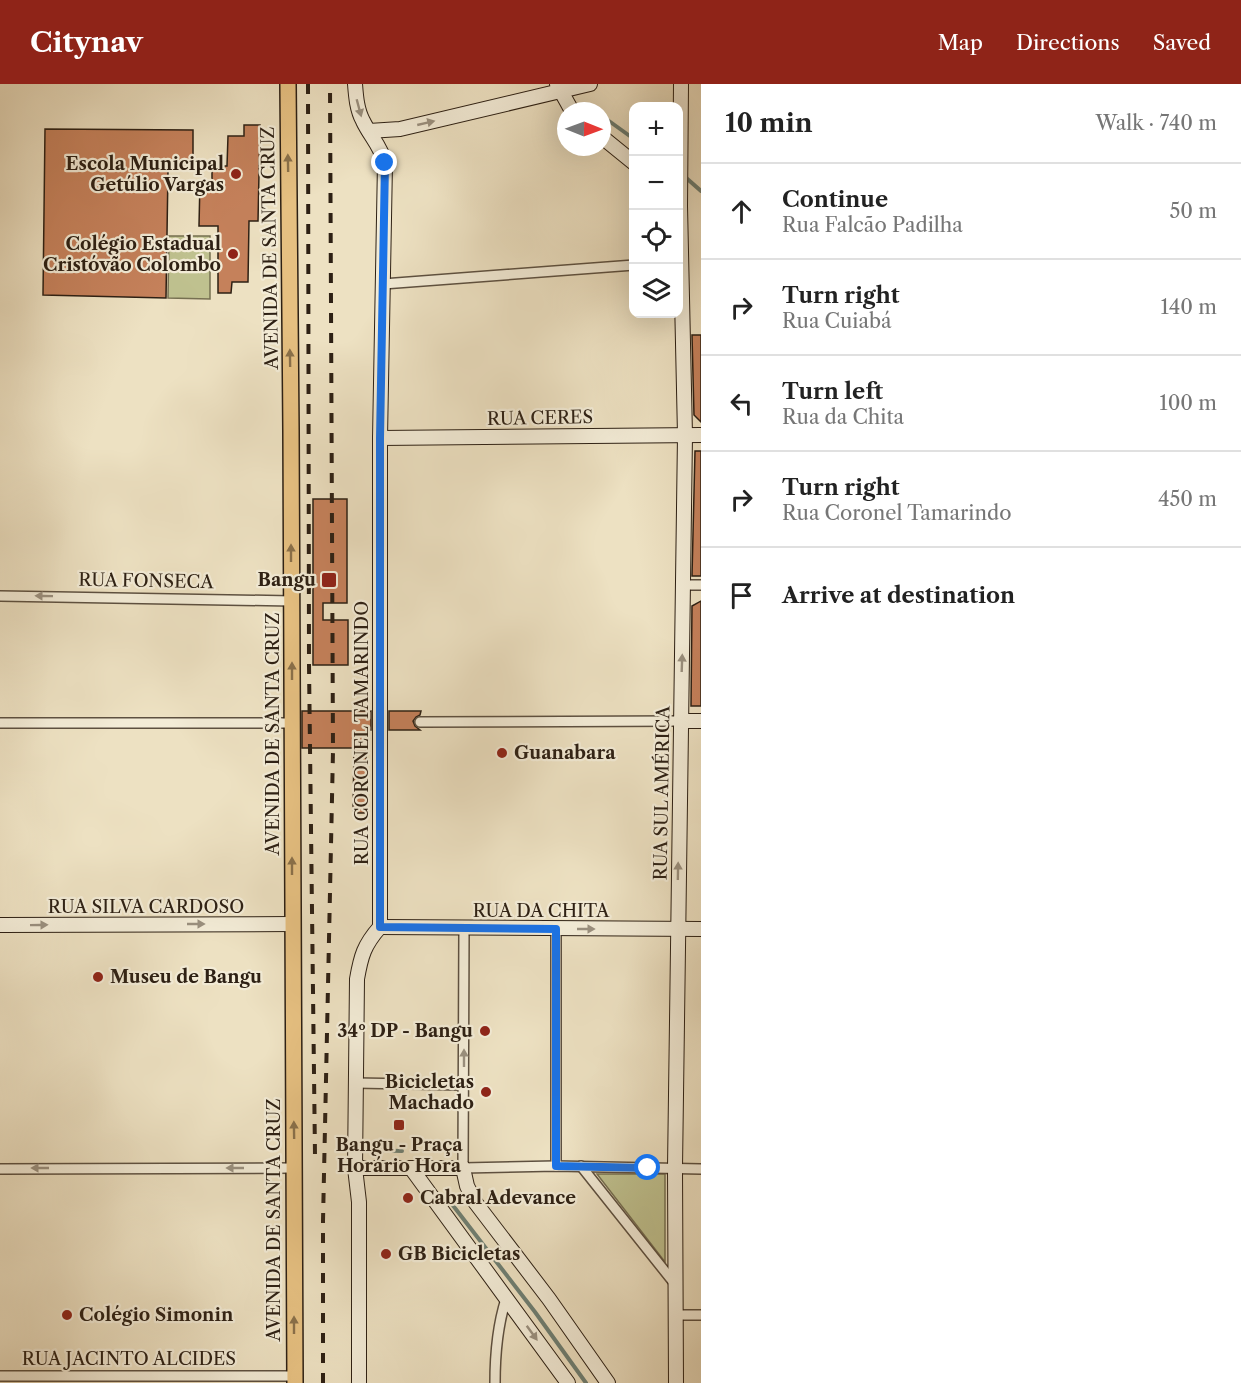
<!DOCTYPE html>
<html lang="en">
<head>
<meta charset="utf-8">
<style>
  :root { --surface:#fff; --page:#f2f2f2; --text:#222; --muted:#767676; --line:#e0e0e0; --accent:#8f2418 }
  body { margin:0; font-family:"Libre Caslon Text",serif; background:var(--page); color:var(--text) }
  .controls { position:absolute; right:18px; top:18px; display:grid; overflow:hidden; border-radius:12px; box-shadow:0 6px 24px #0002 }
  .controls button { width:54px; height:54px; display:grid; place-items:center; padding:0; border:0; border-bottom:2px solid var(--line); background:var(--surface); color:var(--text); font:30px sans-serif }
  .compass { position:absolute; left:557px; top:18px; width:54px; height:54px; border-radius:50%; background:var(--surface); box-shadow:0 6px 24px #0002; rotate:91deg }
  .stop { position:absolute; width:18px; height:18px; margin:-14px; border:4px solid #1a73e8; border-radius:50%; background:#fff }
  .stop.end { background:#1a73e8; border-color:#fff; box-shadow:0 2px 6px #0008 }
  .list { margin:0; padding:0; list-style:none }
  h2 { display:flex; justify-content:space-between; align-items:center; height:78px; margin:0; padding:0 24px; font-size:26px }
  h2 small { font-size:20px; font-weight:400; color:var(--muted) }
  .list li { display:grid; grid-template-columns:39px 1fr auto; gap:18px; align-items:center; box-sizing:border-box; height:96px; padding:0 24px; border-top:2px solid var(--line) }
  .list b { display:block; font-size:22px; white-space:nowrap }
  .list p { margin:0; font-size:20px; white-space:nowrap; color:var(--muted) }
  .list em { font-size:20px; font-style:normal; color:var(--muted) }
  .icon { flex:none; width:33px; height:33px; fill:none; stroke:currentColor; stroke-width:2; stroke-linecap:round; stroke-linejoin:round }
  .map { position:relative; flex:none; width:701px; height:1299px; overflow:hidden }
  header { display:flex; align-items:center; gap:36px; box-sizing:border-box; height:84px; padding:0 30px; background:var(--accent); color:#fff }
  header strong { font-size:28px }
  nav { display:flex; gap:33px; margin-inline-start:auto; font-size:21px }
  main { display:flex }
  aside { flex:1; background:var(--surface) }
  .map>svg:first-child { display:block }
  .green { fill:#bfc18f; stroke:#767052; stroke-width:1.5 }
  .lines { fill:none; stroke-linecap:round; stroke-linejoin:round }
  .stream { stroke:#6e7f73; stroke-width:4 }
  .building { fill:#c5815b; stroke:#2d2014; stroke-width:1.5 }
  .street-casing { stroke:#5d5040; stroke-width:12 }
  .secondary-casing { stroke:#2d2014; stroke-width:16 }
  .primary-casing { stroke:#2d2014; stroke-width:18 }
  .street { stroke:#f3ecd7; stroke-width:9 }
  .secondary { stroke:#f3ecd7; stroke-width:14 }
  .primary { stroke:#e6c081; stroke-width:15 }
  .rail { stroke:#2d2014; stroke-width:4; stroke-dasharray:10 10; stroke-linecap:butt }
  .oneway { fill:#9a907f }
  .oneway2 { fill:#8a704a }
  .route { stroke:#1a73e8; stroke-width:8 }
  .poi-dot { fill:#8f2418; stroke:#f3ecd7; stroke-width:2 }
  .labels { text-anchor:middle; stroke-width:4.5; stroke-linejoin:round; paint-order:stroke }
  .poi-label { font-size:18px; font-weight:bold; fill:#2d2014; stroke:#f3ecd7; text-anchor:end }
  .street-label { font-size:18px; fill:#2d2014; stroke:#f3ecd7 }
</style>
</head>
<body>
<header>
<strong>Citynav</strong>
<nav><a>Map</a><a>Directions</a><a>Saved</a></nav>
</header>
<main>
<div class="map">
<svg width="701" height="1299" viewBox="0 0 701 1299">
  <rect width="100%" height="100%" fill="#ede1c2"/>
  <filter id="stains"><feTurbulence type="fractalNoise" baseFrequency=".00333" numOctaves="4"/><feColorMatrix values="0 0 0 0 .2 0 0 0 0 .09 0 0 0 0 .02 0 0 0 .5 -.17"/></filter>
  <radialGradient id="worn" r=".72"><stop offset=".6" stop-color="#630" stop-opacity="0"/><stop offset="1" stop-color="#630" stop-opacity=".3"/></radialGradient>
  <g class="green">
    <path d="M169,152H210V215L168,214Z"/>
    <path d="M597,1090H665V1178Z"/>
  </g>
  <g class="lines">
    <g class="stream">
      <path d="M602,32L634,55"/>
      <path d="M684,92L701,107"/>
      <path d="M366,1066L402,1067"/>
      <path d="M448,1115L535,1228L586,1299"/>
    </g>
  </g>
  <g class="building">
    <path d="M244,41H260L258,137H249L248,198H232L231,209H218V142H199L200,97H212V82H227L228,52H244Z"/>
    <path d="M45,45L193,46V86H168L166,214L43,211Z"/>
    <path d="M692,251H701V338L694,331Z"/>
    <path d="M695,367H701V492H692Z"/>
    <path d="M313,415H347V519H323V536H348V581H313Z"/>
    <path d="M701,517V622H691L692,522Z"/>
    <path d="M302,627H371V646H366V729H353L354,664H302Z"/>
    <path d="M389,627H421L420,631L416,633L413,637L415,642L420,646H389Z"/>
  </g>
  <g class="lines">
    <defs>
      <g id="street">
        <path d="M383,200L634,181"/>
        <path d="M683,501H701"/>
        <path d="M0,512L292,517"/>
        <path d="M420,638L680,637"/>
        <path d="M0,639H292"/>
        <path d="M464,845L463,1084L556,1082L701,1085"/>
        <path d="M556,845V1082"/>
        <path d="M356,999L464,1001"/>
        <path d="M581,1082L675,1200"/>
        <path d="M0,1085L294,1084"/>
        <path d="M675,1231H701"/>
        <path d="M0,1292H295"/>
        <path d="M495,1299C495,1270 497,1243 506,1215"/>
      </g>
      <g id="secondary">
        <path d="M355,0C356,13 357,26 363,37C370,52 381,62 385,79L380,354V843C364,861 361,872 357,895L355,1084L359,1118V1299"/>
        <path d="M557,0L572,27"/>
        <path d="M369,47L400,45L590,0"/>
        <path d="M602,53L634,79"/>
        <path d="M380,354L701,351"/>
        <path d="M680,637H701"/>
        <path d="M0,841L293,840"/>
        <path d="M380,843L701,845"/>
        <path d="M355,1084H463L467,1102L475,1118L549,1215L608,1299"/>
        <path d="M411,1084L568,1299"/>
        <path d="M676,1299L675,1084L685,351L680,122L681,0"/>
      </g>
      <path id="primary" d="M288,0L291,346L295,1299"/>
    </defs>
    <use href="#street" class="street-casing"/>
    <use href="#secondary" class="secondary-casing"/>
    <use href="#primary" class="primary-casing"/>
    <use href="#street" class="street"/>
    <use href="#secondary" class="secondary"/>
    <use href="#primary" class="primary"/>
    <g class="rail">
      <path d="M308,0L309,581L315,1071"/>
      <path d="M323,1299V1137L333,667L330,0"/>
    </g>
  </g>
  <defs><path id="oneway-solid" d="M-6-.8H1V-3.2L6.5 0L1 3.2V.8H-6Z" transform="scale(1.5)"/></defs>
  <g class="oneway">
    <use href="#oneway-solid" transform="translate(359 24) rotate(75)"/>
    <use href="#oneway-solid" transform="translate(426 39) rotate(-13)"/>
    <use href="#oneway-solid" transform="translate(44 512) rotate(-179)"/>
    <use href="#oneway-solid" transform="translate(682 579) rotate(-88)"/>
    <use href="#oneway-solid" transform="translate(678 787) rotate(-89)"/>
    <use href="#oneway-solid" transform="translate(196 840)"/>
    <use href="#oneway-solid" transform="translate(39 841) rotate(-1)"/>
    <use href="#oneway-solid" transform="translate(586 845)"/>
    <use href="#oneway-solid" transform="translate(464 974) rotate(-90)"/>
    <use href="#oneway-solid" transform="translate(40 1084) rotate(180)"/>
    <use href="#oneway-solid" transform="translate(235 1084) rotate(180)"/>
    <use href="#oneway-solid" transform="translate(532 1249) rotate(54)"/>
  </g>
  <g class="oneway2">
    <use href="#oneway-solid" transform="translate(288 79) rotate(-91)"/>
    <use href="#oneway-solid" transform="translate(290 274) rotate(-91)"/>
    <use href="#oneway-solid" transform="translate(291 469) rotate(-90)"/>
    <use href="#oneway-solid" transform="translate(292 587) rotate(-90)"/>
    <use href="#oneway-solid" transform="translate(292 782) rotate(-90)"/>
    <use href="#oneway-solid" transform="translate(294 1046) rotate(-91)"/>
    <use href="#oneway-solid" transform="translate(294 1241) rotate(-90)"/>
  </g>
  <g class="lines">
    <path class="route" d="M385,79L380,354V843L556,845V1082L648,1084"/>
  </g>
  <g class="poi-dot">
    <circle cx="236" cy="90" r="6"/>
    <circle cx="233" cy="170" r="6"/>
    <rect x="321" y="488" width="16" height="16" rx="3"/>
    <circle cx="502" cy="669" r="6"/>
    <circle cx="98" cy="893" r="6"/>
    <circle cx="485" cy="947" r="6"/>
    <circle cx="486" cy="1008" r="6"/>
    <rect x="393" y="1035" width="12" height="12" rx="3"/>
    <circle cx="408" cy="1114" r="6"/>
    <circle cx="386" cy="1170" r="6"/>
    <circle cx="67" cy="1231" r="6"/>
  </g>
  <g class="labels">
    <g class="poi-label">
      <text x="224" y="86">Escola Municipal<tspan x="224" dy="21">Getúlio Vargas</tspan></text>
      <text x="221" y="166">Colégio Estadual<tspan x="221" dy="21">Cristóvão Colombo</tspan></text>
      <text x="316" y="502">Bangu</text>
      <text x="514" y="675" text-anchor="start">Guanabara</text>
      <text x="110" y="899" text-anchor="start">Museu de Bangu</text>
      <text x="473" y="953">34º DP - Bangu</text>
      <text x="474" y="1004">Bicicletas<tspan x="474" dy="21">Machado</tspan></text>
      <text x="399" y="1067" text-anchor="middle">Bangu - Praça<tspan x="399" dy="21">Horário Hora</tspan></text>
      <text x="420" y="1120" text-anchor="start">Cabral Adevance</text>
      <text x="398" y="1176" text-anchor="start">GB Bicicletas</text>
      <text x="79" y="1237" text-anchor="start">Colégio Simonin</text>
    </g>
    <g class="street-label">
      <text transform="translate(270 164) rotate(-91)" y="6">AVENIDA DE SANTA CRUZ</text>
      <text transform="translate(540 334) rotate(-1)" y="6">RUA CERES</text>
      <text transform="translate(146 497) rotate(1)" y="6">RUA FONSECA</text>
      <text transform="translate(362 649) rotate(-90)" y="6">RUA CORONEL TAMARINDO</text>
      <text transform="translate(273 650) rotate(-90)" y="6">AVENIDA DE SANTA CRUZ</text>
      <text transform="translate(662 709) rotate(-89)" y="6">RUA SUL AMÉRICA</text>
      <text x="146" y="829">RUA SILVA CARDOSO</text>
      <text x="541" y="833">RUA DA CHITA</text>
      <text transform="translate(274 1136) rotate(-90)" y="6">AVENIDA DE SANTA CRUZ</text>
      <text x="129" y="1281">RUA JACINTO ALCIDES</text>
    </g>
  </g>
  <rect width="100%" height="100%" filter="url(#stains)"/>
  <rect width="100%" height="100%" fill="url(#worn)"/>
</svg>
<div class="controls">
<button>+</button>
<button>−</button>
<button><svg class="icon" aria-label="locate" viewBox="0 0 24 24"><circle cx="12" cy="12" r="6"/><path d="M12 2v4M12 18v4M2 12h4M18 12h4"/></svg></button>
<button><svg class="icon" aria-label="layers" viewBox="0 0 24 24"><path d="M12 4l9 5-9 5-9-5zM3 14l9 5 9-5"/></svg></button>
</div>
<svg class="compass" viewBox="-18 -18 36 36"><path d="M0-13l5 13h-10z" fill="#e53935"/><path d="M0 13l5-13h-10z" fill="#767676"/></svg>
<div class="stop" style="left:648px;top:1084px"></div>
<div class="stop end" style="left:385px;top:79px"></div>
</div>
<aside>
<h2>10 min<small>Walk · 740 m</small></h2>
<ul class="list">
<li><svg class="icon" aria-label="ahead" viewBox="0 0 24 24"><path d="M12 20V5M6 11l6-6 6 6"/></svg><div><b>Continue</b><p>Rua Falcão Padilha</p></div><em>50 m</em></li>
<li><svg class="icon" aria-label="right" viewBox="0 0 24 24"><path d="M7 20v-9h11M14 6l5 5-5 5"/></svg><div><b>Turn right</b><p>Rua Cuiabá</p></div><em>140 m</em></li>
<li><svg class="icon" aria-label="left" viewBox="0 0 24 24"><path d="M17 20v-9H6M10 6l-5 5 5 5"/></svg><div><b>Turn left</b><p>Rua da Chita</p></div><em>100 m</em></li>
<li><svg class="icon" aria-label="right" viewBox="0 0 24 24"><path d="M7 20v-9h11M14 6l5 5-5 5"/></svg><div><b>Turn right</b><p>Rua Coronel Tamarindo</p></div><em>450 m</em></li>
<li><svg class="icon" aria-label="arrive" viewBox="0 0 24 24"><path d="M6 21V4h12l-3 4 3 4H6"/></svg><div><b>Arrive at destination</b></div></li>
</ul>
</aside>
</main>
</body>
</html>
